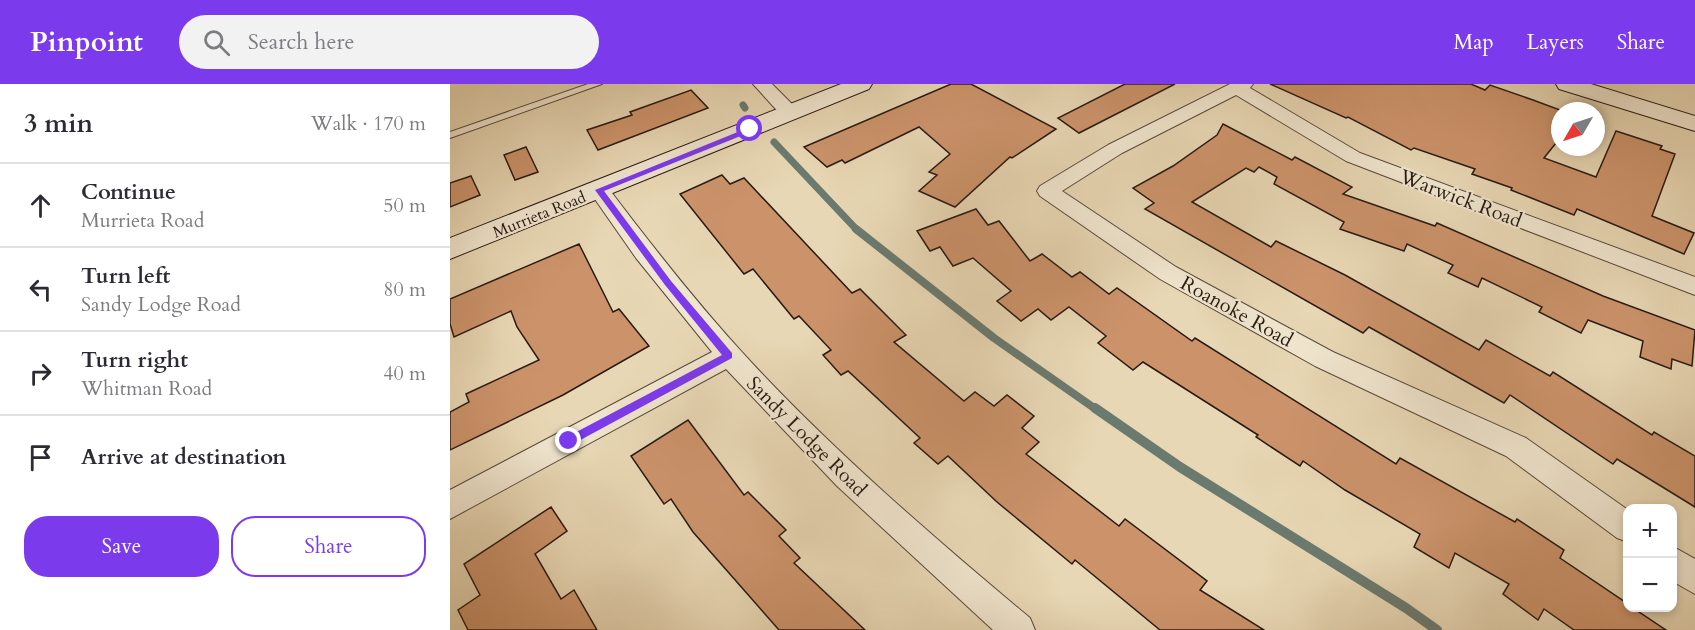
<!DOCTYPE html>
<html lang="en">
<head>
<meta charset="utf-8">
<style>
  :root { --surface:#fff; --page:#f2f2f3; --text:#2b2b33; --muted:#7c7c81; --line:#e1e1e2; --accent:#7c3aed }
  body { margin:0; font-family:Cardo,serif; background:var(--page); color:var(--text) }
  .controls { position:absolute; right:18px; bottom:18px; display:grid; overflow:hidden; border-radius:12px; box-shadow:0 3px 9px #0003 }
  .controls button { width:54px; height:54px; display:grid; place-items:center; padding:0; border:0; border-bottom:2px solid var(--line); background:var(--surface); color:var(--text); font:30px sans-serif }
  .compass { position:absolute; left:1101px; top:18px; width:54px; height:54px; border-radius:50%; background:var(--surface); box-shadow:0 3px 9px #0003; rotate:231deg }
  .stop { position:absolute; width:18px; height:18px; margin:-14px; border:4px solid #7c3aed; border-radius:50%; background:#fff }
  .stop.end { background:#7c3aed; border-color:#fff; box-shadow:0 2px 6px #0008 }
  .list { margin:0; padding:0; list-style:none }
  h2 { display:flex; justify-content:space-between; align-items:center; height:78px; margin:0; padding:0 24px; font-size:26px }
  h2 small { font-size:20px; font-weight:400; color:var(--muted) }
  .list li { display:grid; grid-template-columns:39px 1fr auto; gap:18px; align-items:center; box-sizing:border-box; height:84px; padding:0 24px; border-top:2px solid var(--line) }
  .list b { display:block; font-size:22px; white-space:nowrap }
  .list p { margin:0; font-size:20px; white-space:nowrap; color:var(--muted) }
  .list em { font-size:20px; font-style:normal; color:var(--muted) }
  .actions { display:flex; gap:12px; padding:18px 24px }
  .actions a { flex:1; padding:14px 0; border:2px solid var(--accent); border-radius:24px; text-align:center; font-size:21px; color:var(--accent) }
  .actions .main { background:var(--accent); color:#fff }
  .icon { flex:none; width:33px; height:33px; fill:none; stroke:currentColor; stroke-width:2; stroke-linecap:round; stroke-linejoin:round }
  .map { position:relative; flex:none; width:1245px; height:546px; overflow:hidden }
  header { display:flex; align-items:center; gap:36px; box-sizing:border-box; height:84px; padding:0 30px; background:var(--accent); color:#fff }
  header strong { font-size:28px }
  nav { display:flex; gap:33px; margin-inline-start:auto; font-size:21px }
  .search { width:420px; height:54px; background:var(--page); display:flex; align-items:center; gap:15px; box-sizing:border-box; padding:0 21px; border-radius:33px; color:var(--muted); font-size:22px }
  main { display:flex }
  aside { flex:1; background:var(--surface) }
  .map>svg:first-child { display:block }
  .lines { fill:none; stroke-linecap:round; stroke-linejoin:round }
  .stream-far2 { stroke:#6b7a6f; stroke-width:7 }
  .stream-far1 { stroke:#6b7a6f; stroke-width:8 }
  .stream { stroke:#6b7a6f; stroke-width:10 }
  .building { fill:#cc936b; stroke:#281a13; stroke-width:1.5 }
  .lane-casing { stroke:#58493b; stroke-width:2 }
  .street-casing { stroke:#58493b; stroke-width:2 }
  .secondary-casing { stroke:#281a13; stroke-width:2 }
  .lane { fill:#f0e5ce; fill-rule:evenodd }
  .street { fill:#f0e5ce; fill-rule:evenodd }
  .secondary { fill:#f0e5ce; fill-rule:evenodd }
  .route { fill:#7c3aed }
  .labels { text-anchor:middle; stroke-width:4.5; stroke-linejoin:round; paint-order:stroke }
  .far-street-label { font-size:16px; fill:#281a13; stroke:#f0e5ce }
  .street-label { font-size:20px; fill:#281a13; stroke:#f0e5ce }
</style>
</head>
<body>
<header>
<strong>Pinpoint</strong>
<div class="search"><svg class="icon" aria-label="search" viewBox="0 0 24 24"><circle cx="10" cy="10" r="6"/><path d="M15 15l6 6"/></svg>Search here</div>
<nav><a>Map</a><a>Layers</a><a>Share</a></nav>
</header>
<main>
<aside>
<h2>3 min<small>Walk · 170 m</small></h2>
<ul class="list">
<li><svg class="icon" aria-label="ahead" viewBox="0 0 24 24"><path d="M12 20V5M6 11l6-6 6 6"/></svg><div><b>Continue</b><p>Murrieta Road</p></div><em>50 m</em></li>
<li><svg class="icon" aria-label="left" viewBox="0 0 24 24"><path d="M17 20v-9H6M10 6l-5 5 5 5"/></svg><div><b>Turn left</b><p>Sandy Lodge Road</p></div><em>80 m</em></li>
<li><svg class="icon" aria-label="right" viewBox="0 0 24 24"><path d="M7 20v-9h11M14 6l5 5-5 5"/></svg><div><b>Turn right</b><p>Whitman Road</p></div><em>40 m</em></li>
<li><svg class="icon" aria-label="arrive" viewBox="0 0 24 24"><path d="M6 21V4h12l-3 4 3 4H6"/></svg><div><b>Arrive at destination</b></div></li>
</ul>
<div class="actions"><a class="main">Save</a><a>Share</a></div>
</aside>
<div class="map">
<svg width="1245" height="546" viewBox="0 0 1245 546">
  <rect width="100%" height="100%" fill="#e8d7b4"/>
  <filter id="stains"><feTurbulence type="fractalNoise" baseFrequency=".00333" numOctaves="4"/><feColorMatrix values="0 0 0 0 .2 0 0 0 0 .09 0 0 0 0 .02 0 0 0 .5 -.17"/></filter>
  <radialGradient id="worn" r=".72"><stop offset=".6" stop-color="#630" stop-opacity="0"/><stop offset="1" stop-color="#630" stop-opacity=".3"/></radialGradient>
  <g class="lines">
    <g class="stream-far2">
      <path d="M293,21L295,24"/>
      <path d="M324,58L407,146"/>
    </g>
    <path class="stream-far1" d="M406,145L544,254L647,326"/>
    <path class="stream" d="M645,324L730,383L956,524L987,546"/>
  </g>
  <g class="building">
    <path d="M501,0H521L606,45L562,74L560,73L505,123L469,107L487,91L479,88L500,70L469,43L395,79L392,76L377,83L354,63Z"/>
    <path d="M675,0H725L629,49L608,34Z"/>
    <path d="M820,0H1021L1035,6L1040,1L1083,16L1110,26V54L1094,74L1146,93L1166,47L1212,62L1210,65L1225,70L1202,132L1244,149L1234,170L1127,125L1124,131L1061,106L1062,104L1022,90L1025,85L964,64L961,66L898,33L896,34Z"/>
    <path d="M241,6L258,24L148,66L137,46L182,31L180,28Z"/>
    <path d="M773,40L842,76L845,73L902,103L893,110L985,142L987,139L1153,212L1245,246L1242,282L1222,275L1221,285L1190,273L1193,257L1138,236L1131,249L1089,228L1092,223L1032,194L1028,203L998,189L1003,181L957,160L954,167L890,145L894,138L824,100L827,93L809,83L804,88L796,84L742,118L821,163L826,157L895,191L1029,266L1036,256L1100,292L1103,288L1202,351L1204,348L1245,372V423L1167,375L1163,380L1060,311L1054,319L919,243L913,249L695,125L704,119L683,104L723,82L767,51Z"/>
    <path d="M76,63L88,88L65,96L54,71Z"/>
    <path d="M272,91L280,100L294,94L402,209L410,205L456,251L444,258L514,317L525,308L544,322L557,311L584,332L572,344L589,358L576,370L669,442L675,435L757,497L750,506L814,546H710L625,476L622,480L547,418L498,372L488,380L464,359L470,354L398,287L391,291L373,271L381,266L349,232L344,235L303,185L294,190L230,110Z"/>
    <path d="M21,92L30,111L0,123V99Z"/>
    <path d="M526,125L538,141L549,137L580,177L592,170L622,193L630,188L659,210L667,204L742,257L745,254L946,380L950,374L1065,438L1067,435L1114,466L1110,474L1178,520V524H1183L1216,546H1124L1094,525L1088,536L1053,510L1059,500L1005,469L999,484L964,463L970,450L895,406L853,377L850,382L806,353L808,351L693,278L683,286L648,259L656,252L619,223L601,236L588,225L571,237L547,217L561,207L523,174L503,182L490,163L480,167L467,147Z"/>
    <path d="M129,160L163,228L169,225L199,262L113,311L0,366V328L19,318L16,310L89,276L67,243L61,227L4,253L0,240V215Z"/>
    <path d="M238,336L294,411L298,408L336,446L329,452L350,474L344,479L415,546H329L243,448L221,415L214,420L181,372Z"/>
    <path d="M101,423L117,447L85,470L111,515L124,506L147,546H18L8,526L30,511L14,480Z"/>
  </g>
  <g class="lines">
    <defs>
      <path id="lane" d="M138,0H152L0,54V48Z"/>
      <g id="street">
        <path d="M303,0H322L347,25L349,29L347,33H333Z"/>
        <path d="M780,0H803L800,4L910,69L1245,193V211L896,77L786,11L672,69L612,107L726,183L883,268L1076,354L1178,426V458L1167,454L1056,372L865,282L710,195L590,112L587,107L590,102L658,61Z"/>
        <path d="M149,99L156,101C202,162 249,222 301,278C387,370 483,453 580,534L585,546H543L387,402L276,285L0,435V406L262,268L186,174L142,111L139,106L142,101Z"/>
        <path d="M1222,462L1245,475V510L1222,497Z"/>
      </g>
      <g id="secondary">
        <path d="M391,0H422L419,5L0,175V154Z"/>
        <path d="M1106,0H1141L1245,32V47L1109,5Z"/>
      </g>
    </defs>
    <use href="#lane" class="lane-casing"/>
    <use href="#street" class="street-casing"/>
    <use href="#secondary" class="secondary-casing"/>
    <use href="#lane" class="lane"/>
    <use href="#street" class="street"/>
    <use href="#secondary" class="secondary"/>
  </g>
  <path class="route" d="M300,43L303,47L154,107L221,197L282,269V274L123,360H115V354L272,271L215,201L145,106Z"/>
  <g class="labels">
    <g class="far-street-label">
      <text transform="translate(89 130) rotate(-22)" y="6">Murrieta Road</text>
    </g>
    <g class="street-label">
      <text transform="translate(1011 114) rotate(21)" y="7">Warwick Road</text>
      <text transform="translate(787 227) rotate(29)" y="7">Roanoke Road</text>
      <text transform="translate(357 352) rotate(45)" y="7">Sandy Lodge Road</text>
    </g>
  </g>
  <rect width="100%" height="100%" filter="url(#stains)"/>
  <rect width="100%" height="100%" fill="url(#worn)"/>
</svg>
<div class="controls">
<button>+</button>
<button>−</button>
</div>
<svg class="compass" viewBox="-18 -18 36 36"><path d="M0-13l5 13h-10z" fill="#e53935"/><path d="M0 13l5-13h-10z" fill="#7c7c81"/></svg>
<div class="stop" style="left:300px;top:45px"></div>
<div class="stop end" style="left:119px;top:357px"></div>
</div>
</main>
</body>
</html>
